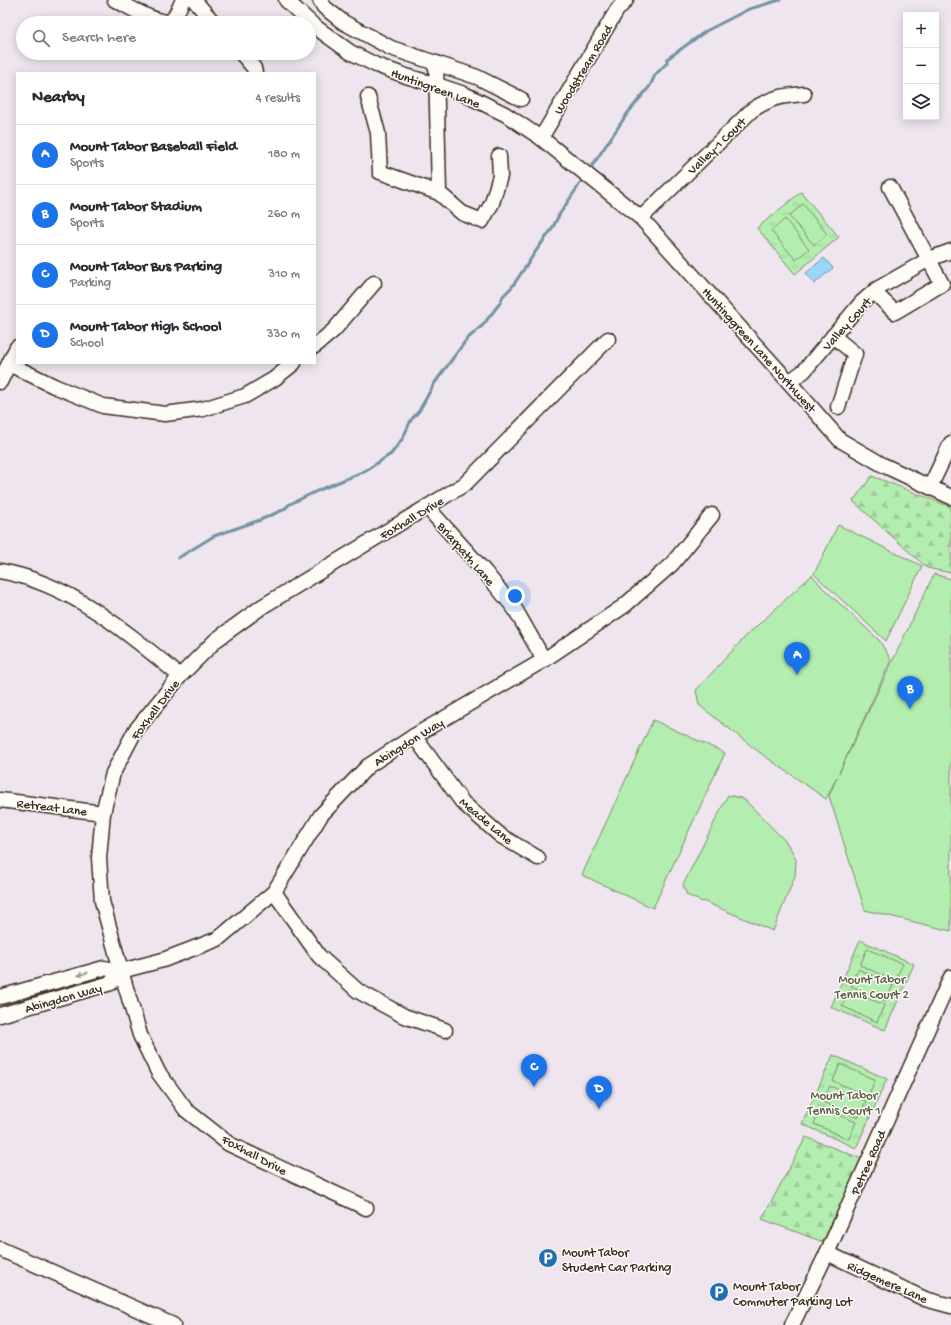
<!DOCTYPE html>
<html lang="en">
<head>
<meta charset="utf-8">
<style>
  :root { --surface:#fff; --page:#f7f7f7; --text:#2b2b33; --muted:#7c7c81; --line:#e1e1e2; --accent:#1a73e8 }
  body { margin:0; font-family:"Gochi Hand",sans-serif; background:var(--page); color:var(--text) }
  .controls { position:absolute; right:12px; top:12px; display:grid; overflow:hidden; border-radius:0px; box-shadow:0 2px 10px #0003 }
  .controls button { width:36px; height:36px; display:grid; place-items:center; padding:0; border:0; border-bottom:1px solid var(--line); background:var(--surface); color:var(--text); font:20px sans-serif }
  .you { position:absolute; left:515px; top:596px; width:14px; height:14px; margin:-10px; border:3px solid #fff; border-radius:50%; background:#1a73e8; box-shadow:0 0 0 6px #1a73e833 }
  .badge { display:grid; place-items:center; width:26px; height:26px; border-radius:50%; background:var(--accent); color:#fff; font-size:13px; font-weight:700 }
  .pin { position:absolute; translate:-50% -33px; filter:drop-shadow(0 1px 2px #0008) }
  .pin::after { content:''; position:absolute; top:21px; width:14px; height:12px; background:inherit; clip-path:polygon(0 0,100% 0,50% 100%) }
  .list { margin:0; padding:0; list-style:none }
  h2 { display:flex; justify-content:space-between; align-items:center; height:52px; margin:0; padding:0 16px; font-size:17px }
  h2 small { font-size:13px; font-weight:400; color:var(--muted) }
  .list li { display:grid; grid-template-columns:26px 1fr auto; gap:12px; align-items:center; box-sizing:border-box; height:60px; padding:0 16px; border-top:1px solid var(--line) }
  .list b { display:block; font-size:15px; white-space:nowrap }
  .list p { margin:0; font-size:13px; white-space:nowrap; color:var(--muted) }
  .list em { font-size:13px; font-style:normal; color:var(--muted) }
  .icon { flex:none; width:22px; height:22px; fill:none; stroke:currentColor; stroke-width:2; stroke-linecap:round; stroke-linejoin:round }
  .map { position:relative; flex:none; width:951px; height:1325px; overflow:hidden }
  .search { position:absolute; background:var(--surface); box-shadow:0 2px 10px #0003; left:16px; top:16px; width:300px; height:44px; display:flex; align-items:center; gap:10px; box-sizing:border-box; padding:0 14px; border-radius:22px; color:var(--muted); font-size:15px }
  .panel { position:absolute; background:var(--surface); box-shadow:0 2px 10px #0003; left:16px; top:72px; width:300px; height:292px; border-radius:0px }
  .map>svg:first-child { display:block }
  .grass { fill:url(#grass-tufts); stroke:#788c67 }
  .forest { fill:url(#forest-firs); stroke:#788c67 }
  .garden { fill:#b4edb0; stroke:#788c67 }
  .water { fill:#99d7fa; stroke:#7392a2 }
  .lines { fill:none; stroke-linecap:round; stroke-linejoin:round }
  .stream { stroke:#7392a2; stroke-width:3 }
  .minor-casing { stroke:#3b2a1e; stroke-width:17 }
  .minor { stroke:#fdfcf7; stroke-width:14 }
  .oneway { fill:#9c938a }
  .labels { text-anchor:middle; stroke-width:3; stroke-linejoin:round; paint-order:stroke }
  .street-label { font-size:13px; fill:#3b2a1e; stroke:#fdfcf7 }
  .park-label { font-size:13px; fill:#595b42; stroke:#fdfcf7 }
  .poi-label { font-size:13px; fill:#3b2a1e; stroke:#fdfcf7; text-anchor:start }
</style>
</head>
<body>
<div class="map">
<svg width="951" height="1325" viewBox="0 0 951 1325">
  <defs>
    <pattern id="grass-tufts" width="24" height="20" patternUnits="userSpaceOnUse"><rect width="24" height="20" fill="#b4edb0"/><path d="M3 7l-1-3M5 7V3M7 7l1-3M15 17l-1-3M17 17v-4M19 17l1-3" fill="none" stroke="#9ccb97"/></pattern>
    <pattern id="forest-firs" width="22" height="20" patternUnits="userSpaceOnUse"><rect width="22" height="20" fill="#b4edb0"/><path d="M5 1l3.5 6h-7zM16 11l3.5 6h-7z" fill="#9ccb97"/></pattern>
  </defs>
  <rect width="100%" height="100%" fill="#eee5ef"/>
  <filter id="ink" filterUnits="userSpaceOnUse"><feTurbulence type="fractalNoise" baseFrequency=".025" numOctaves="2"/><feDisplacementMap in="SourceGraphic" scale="8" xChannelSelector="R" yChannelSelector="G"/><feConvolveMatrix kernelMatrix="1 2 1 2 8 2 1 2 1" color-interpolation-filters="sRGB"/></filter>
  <g filter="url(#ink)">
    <g class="grass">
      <path d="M801,192L839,237L795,274L757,228Z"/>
      <path d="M860,940L914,964L885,1030L831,1007Z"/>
      <path d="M833,1055L887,1079L856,1148L802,1124Z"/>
    </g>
    <g class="forest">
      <path d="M872,476L951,507V573L927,568L853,501Z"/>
      <path d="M806,1137L862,1159L823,1242L762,1219Z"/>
    </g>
    <g class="garden">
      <path d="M803,204L827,234L814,245L789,216Z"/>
      <path d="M785,219L809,249L796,260L771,231Z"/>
      <path d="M838,525L922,566L886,641L814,574Z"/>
      <path d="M934,574L951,579V931L865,910L829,796L837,777L826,799L759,752L699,705L696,690L745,637L812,575L823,588L879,640L891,660L839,773Z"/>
      <path d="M653,720L725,753L653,908L582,875Z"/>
      <path d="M728,795L741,798L746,801L786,842L792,851L796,860L795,876L773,931L703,901L702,902L687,895L683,885Z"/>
      <path d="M867,949L903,964L895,981L860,965Z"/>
      <path d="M858,969L893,985L886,1001L851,986Z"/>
      <path d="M849,990L884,1005L877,1022L842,1006Z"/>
      <path d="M840,1064L875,1080L868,1096L833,1081Z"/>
      <path d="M830,1086L866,1101L858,1118L823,1102Z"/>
      <path d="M821,1107L856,1122L849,1139L814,1124Z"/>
    </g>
    <path class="water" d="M824,258L833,268L814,284L806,273Z"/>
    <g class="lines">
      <g class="stream">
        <path d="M592,166L627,114L650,86L655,75L667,63V59L706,31L749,9L780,0"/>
        <path d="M178,558L214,536L260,520L283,510L290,504L317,491L365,471L391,454L403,438L411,420L419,411L434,384L467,339L483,325L500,303L503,296L512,287L538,248L552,229L559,215L581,182"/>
      </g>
      <defs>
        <g id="minor">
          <path d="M115,0C130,7 154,23 171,22L175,16L183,0"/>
          <path d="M194,0L214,23"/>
          <path d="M286,0L314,26L350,52L376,65L406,76L437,85L464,94L505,114L541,138L641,218L789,382L840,440L883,465L951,497"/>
          <path d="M320,0L324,7L343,22L391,48L477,77L521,99"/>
          <path d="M241,53L254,68L255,73"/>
          <path d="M436,63L439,193L462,213L482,221L492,203L500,176L499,156"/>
          <path d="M368,97L378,133L380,172L439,193"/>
          <path d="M541,138L617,10L626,0"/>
          <path d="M641,218L752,110C773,97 780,96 804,94"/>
          <path d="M874,292L895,312L942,284L890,187"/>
          <path d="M833,336L855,354L838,407"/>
          <path d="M315,346L334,330L374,283"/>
          <path d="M9,364L54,386L103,406L165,414L203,409L245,396L274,379L294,363"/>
          <path d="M0,382L17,347"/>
          <path d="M789,382L804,371L861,303L877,289L929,259L951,251"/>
          <path d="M930,487L951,443"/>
          <path d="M427,507L485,572L515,609L544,660"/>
          <path d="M0,571C70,583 127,632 180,676"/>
          <path d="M414,736L463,803L501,836L538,858"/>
          <path d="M0,800L103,813"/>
          <path d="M274,892L319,956L358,991L404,1016L445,1030"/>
          <path d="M0,997L104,968L121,971L163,960L218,939L274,892L321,815L368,766L414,736L544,660L624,606L672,564L712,515"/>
          <path d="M0,1015L111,983L121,971"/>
          <path d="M366,1208L229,1144L186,1110L158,1072L140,1035L121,971L102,901L99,858L103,813L113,773L135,731L180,676L216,640L263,606L465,484L608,339"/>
          <path d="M0,1249L173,1325"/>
          <path d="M827,1253L925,1299L951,1306"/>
          <path d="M792,1325L827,1253L951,977"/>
        </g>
      </defs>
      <use href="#minor" class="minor-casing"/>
      <use href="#minor" class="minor"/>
    </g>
    <defs><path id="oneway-solid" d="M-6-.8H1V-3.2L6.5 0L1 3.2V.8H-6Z"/></defs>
    <use class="oneway" href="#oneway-solid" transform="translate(83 974) rotate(164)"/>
  </g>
  <defs>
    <symbol id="parking-disc" viewBox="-11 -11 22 22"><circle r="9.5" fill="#1f6fb2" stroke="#fdfcf7"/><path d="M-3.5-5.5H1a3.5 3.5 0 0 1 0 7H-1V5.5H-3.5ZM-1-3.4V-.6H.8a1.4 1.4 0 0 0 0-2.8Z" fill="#fff"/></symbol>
  </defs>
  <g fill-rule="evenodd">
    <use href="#parking-disc" x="537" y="1247" width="22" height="22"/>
    <use href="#parking-disc" x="708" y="1281" width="22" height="22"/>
  </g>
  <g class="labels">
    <g class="street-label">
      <text transform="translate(582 69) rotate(-59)" y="5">Woodstream Road</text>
      <text transform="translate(436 87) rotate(20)" y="5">Huntingreen Lane</text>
      <text transform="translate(716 145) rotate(-44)" y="5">Valley-1 Court</text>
      <text transform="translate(846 323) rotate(-48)" y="5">Valley Court</text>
      <text transform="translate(760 349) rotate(48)" y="5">Huntinggreen Lane Northwest</text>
      <text transform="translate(411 517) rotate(-31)" y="5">Foxhall Drive</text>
      <text transform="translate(467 553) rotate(49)" y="5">Briarpath Lane</text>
      <text transform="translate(154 709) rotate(-53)" y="5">Foxhall Drive</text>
      <text transform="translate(408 741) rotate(-32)" y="5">Abingdon Way</text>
      <text transform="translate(52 806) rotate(7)" y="5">Retreat Lane</text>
      <text transform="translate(487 820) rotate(40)" y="5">Meade Lane</text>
      <text transform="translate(63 997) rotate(-16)" y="5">Abingdon Way</text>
      <text transform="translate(255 1154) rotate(28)" y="5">Foxhall Drive</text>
      <text transform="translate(867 1162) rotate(-66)" y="5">Petree Road</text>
      <text transform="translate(888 1281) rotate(24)" y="5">Ridgemere Lane</text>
    </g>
    <g class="park-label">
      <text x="872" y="983">Mount Tabor<tspan x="872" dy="15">Tennis Court 2</tspan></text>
      <text x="844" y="1099">Mount Tabor<tspan x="844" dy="15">Tennis Court 1</tspan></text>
    </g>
    <g class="poi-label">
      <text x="562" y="1256">Mount Tabor<tspan x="562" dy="15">Student Car Parking</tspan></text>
      <text x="733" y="1290">Mount Tabor<tspan x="733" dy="15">Commuter Parking Lot</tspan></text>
    </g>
  </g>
</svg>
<div class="controls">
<button>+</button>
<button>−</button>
<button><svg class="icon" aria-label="layers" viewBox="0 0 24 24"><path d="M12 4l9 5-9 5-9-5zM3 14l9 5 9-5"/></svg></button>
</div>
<div class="you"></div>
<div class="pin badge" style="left:797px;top:675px">A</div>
<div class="pin badge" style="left:910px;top:709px">B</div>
<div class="pin badge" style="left:534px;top:1087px">C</div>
<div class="pin badge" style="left:599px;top:1109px">D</div>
<div class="search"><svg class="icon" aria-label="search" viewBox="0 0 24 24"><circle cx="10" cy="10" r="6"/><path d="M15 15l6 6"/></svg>Search here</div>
<section class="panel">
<h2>Nearby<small>4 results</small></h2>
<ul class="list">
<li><span class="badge">A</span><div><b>Mount Tabor Baseball Field</b><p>Sports</p></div><em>180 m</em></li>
<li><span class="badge">B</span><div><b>Mount Tabor Stadium</b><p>Sports</p></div><em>260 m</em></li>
<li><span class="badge">C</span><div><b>Mount Tabor Bus Parking</b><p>Parking</p></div><em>310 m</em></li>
<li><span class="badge">D</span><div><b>Mount Tabor High School</b><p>School</p></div><em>330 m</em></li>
</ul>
</section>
</div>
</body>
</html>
